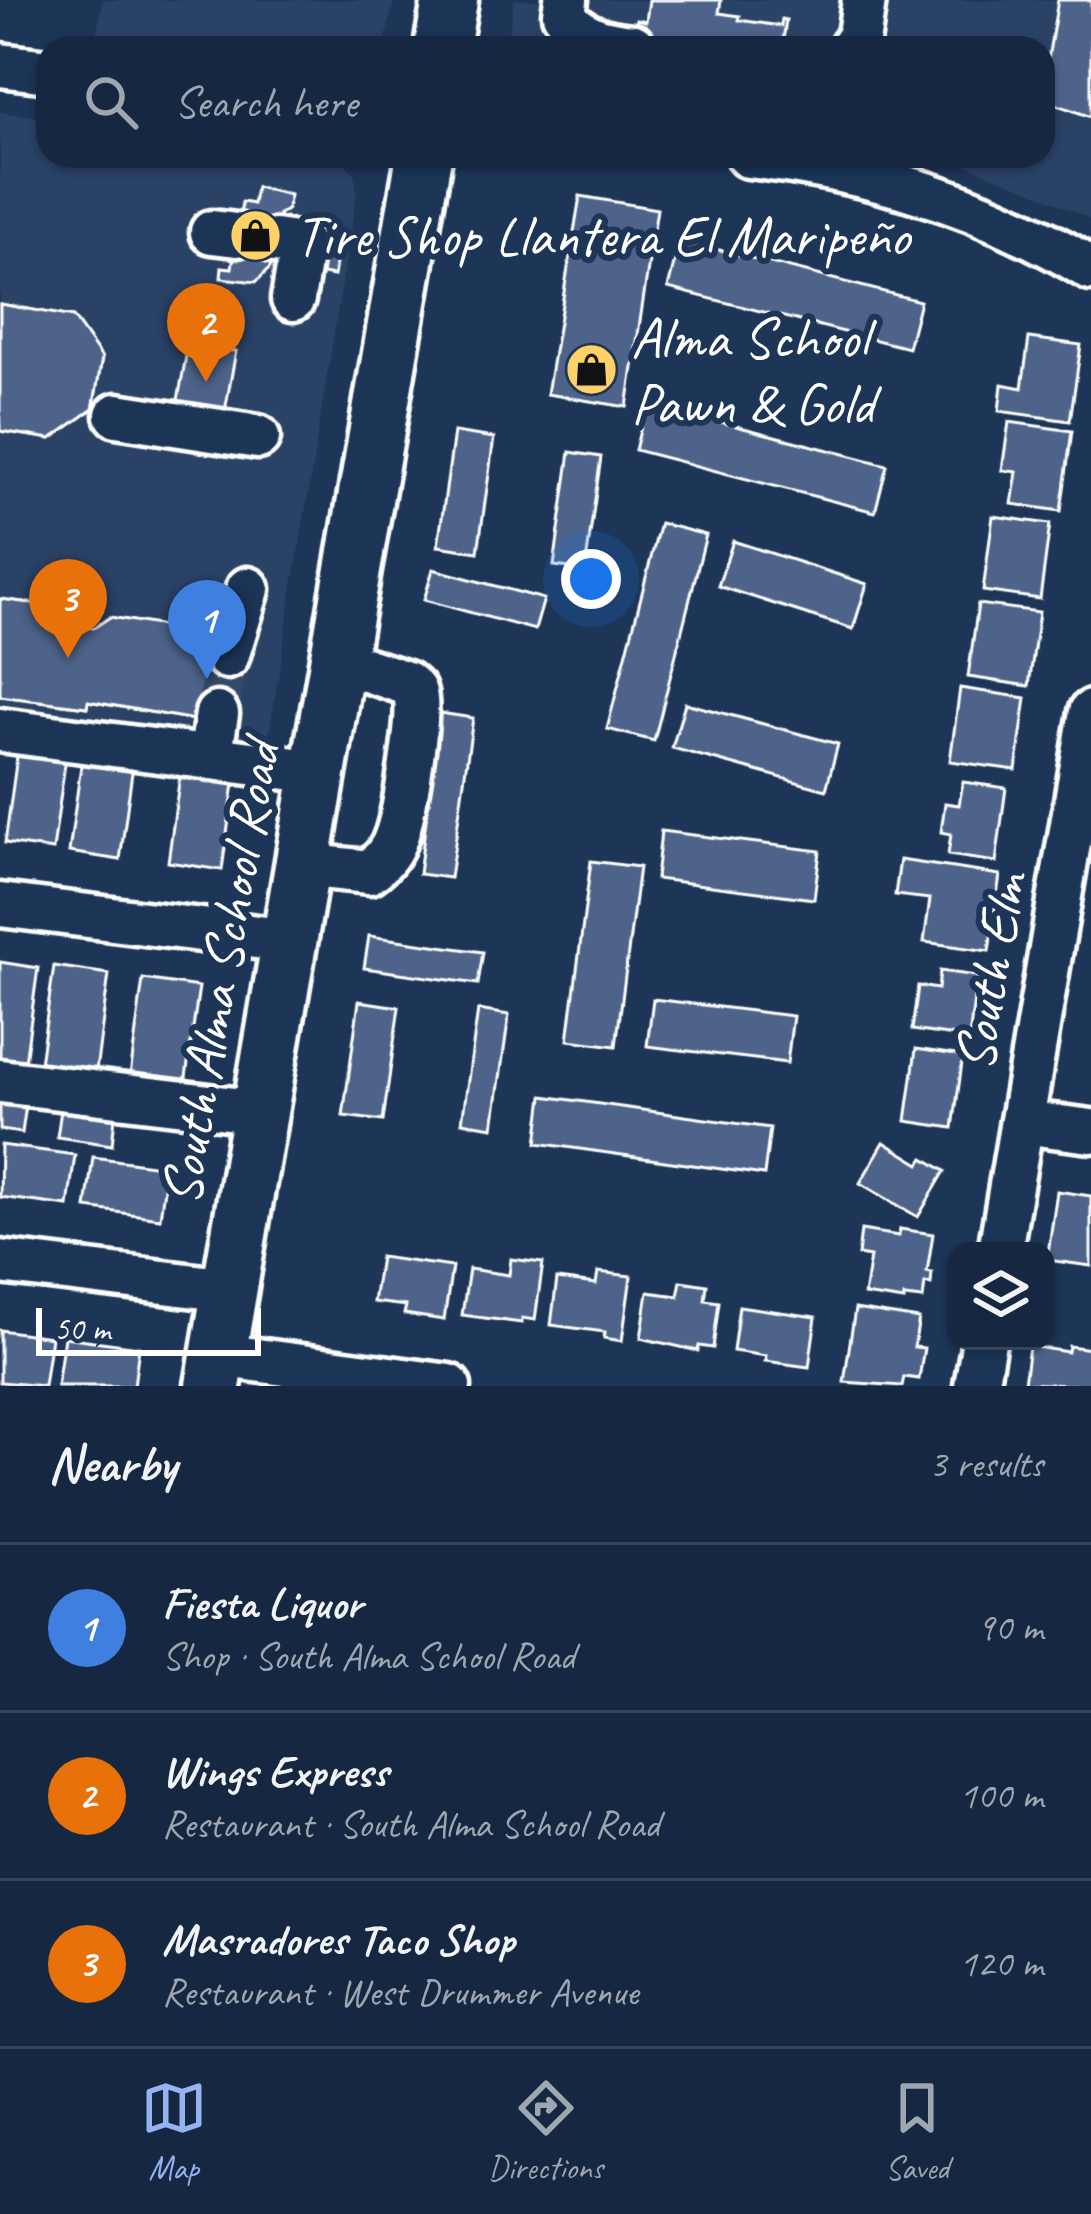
<!DOCTYPE html>
<html lang="en">
<head>
<meta charset="utf-8">
<style>
  :root { --surface:#162841; --page:#1f3048; --text:#f1f3f6; --muted:#9ea6b1; --line:#35445a; --accent:#95b2f1 }
  body { margin:0; font-family:Caveat,sans-serif; background:var(--page); color:var(--text) }
  .controls { position:absolute; right:36px; bottom:36px; display:grid; overflow:hidden; border-radius:24px; box-shadow:0 3px 9px #0004 }
  .controls button { width:108px; height:108px; display:grid; place-items:center; padding:0; border:0; border-bottom:3px solid var(--line); background:var(--surface); color:var(--text); font:60px sans-serif }
  .scale { position:absolute; left:36px; bottom:30px; width:225px; box-sizing:border-box; padding-left:12px; border:6px solid #fff; border-top:0; font-size:33px; line-height:42px; white-space:nowrap; color:#fff; -webkit-text-stroke:9px #1d3557; paint-order:stroke }
  .you { position:absolute; left:591px; top:579px; width:42px; height:42px; margin:-30px; border:9px solid #fff; border-radius:50%; background:#1a73e8; box-shadow:0 0 0 18px #1a73e833 }
  .badge { display:grid; place-items:center; width:78px; height:78px; border-radius:50%; background:var(--accent); color:#fff; font-size:39px; font-weight:700 }
  .pin { position:absolute; translate:-50% -99px; filter:drop-shadow(0 3px 6px #0008) }
  .pin::after { content:''; position:absolute; top:63px; width:42px; height:36px; background:inherit; clip-path:polygon(0 0,100% 0,50% 100%) }
  .list { margin:0; padding:0; list-style:none }
  h2 { display:flex; justify-content:space-between; align-items:center; height:156px; margin:0; padding:0 48px; font-size:51px }
  h2 small { font-size:39px; font-weight:400; color:var(--muted) }
  .list li { display:grid; grid-template-columns:78px 1fr auto; gap:36px; align-items:center; box-sizing:border-box; height:168px; padding:0 48px; border-top:3px solid var(--line) }
  .list b { display:block; font-size:45px; white-space:nowrap }
  .list p { margin:0; font-size:39px; white-space:nowrap; color:var(--muted) }
  .list em { font-size:39px; font-style:normal; color:var(--muted) }
  .icon { flex:none; width:66px; height:66px; fill:none; stroke:currentColor; stroke-width:2; stroke-linecap:round; stroke-linejoin:round }
  .map { position:relative; flex:none; width:1091px; height:1386px; overflow:hidden }
  .search { position:absolute; background:var(--surface); box-shadow:0 3px 9px #0004; left:36px; right:36px; top:36px; height:132px; display:flex; align-items:center; gap:30px; box-sizing:border-box; padding:0 42px; border-radius:36px; color:var(--muted); font-size:45px }
  .sheet { height:660px; background:var(--surface) }
  nav { display:flex; justify-content:space-around; align-items:center; box-sizing:border-box; height:168px; border-top:3px solid var(--line); background:var(--surface); font-size:33px; color:var(--muted) }
  nav a { display:grid; justify-items:center; gap:6px }
  nav .on { color:var(--accent) }
  .map>svg:first-child { display:block }
  .built { fill:#2b4366 }
  .building { fill:#4d6389; stroke:#fff; stroke-width:3 }
  .lines { fill:none; stroke-linecap:round; stroke-linejoin:round }
  .minor-tunnel { stroke:#344968; stroke-width:42; stroke-dasharray:42 21; stroke-linecap:butt }
  .minor-casing { stroke:#fff; stroke-width:51 }
  .major-casing { stroke:#fff; stroke-width:63 }
  .minor { stroke:#1d3557; stroke-width:42 }
  .major { stroke:#1d3557; stroke-width:54 }
  .labels { text-anchor:middle; stroke-width:12; stroke-linejoin:round; paint-order:stroke }
  .poi-label { font-size:57px; fill:#fff; stroke:#1d3557; text-anchor:start }
  .street-label { font-size:57px; fill:#fff; stroke:#1d3557 }
</style>
</head>
<body>
<div class="map">
<svg width="1091" height="1386" viewBox="0 0 1091 1386">
  <rect width="100%" height="100%" fill="#1d3557"/>
  <filter id="ink" filterUnits="userSpaceOnUse"><feTurbulence type="fractalNoise" baseFrequency=".00833" numOctaves="2"/><feDisplacementMap in="SourceGraphic" scale="24" xChannelSelector="R" yChannelSelector="G"/><feConvolveMatrix kernelMatrix="1 2 1 2 8 2 1 2 1" color-interpolation-filters="sRGB"/></filter>
  <g filter="url(#ink)">
    <g class="built">
      <path d="M103,0H394L384,48H179L96,38Z"/>
      <path d="M514,0H1091V220L1035,192L943,156H1043V48H506Z"/>
      <path d="M0,112L48,118V156H339L354,173L357,191L266,752L0,718Z"/>
    </g>
    <g class="building">
      <path d="M649,0H721L719,13L740,16L739,20L781,26L782,19L786,20L782,48H633L637,19L646,21Z"/>
      <path d="M1058,0H1091V117L1055,104L1043,88Z"/>
      <path d="M256,187L290,195L287,210L279,214L270,268L256,282L221,278L222,267L232,268L242,202L253,204Z"/>
      <path d="M580,196L657,209L627,407L547,394Z"/>
      <path d="M680,240L920,301L908,348L668,288Z"/>
      <path d="M326,249L338,251L334,276L322,274Z"/>
      <path d="M0,304L73,317L102,358L93,409L51,439L0,431Z"/>
      <path d="M0,304L73,317L102,358L93,409L51,439L0,431Z"/>
      <path d="M1029,338L1081,345L1070,421L999,411L1002,384L1022,388Z"/>
      <path d="M188,345L236,351L223,422L176,411Z"/>
      <path d="M647,403L887,465L875,512L635,450Z"/>
      <path d="M1009,422L1072,431L1061,511L1012,504L1017,472L1002,470Z"/>
      <path d="M454,432L494,438L478,552L438,546Z"/>
      <path d="M570,452L601,457L585,570L554,566Z"/>
      <path d="M993,516L1050,524L1040,599L983,591Z"/>
      <path d="M660,523L706,535L654,741L607,729Z"/>
      <path d="M733,541L867,584L853,629L718,586Z"/>
      <path d="M433,569L544,599L535,630L424,600Z"/>
      <path d="M0,599L66,608L78,626L94,628L110,617L211,634L236,672L229,715L200,721L88,701L87,707L0,696Z"/>
      <path d="M0,599L66,608L78,626L94,628L110,617L211,634L236,672L229,715L200,721L88,701L87,707L0,696Z"/>
      <path d="M978,604L1039,612L1029,686L968,677Z"/>
      <path d="M960,688L1026,698L1016,770L950,761Z"/>
      <path d="M685,703L838,744L826,790L672,748Z"/>
      <path d="M440,713L473,718L450,878L419,874Z"/>
      <path d="M18,749L66,756L53,850L5,843Z"/>
      <path d="M82,758L133,765L120,860L69,852Z"/>
      <path d="M181,768L235,776L222,870L168,862Z"/>
      <path d="M963,782L1006,788L996,862L948,855L951,834L941,832L945,803L959,805Z"/>
      <path d="M661,831L820,851L814,899L656,879Z"/>
      <path d="M900,860L1000,875L989,951L924,942L930,899L895,895Z"/>
      <path d="M591,861L639,867L616,1046L568,1040Z"/>
      <path d="M369,936L483,952L478,984L364,968Z"/>
      <path d="M0,962L38,968L25,1062L0,1059Z"/>
      <path d="M54,966L109,974L96,1071L40,1063Z"/>
      <path d="M940,971L977,976L969,1038L912,1030L918,986L938,989Z"/>
      <path d="M143,979L199,987L185,1084L130,1076Z"/>
      <path d="M653,999L793,1016L787,1063L647,1046Z"/>
      <path d="M359,1001L399,1007L383,1121L343,1116Z"/>
      <path d="M478,1010L509,1015L493,1127L462,1122Z"/>
      <path d="M916,1049L963,1056L953,1128L906,1121Z"/>
      <path d="M543,1096L770,1128L764,1175L537,1143Z"/>
      <path d="M0,1102L26,1105L22,1133L0,1130Z"/>
      <path d="M61,1110L115,1117L112,1145L57,1137Z"/>
      <path d="M884,1142L920,1164L924,1158L945,1171L918,1217L860,1183Z"/>
      <path d="M1,1145L75,1155L68,1206L0,1197Z"/>
      <path d="M93,1157L167,1167L160,1218L86,1208Z"/>
      <path d="M1057,1191L1091,1196V1266L1047,1260Z"/>
      <path d="M900,1229L933,1234L927,1272L932,1273L931,1284L925,1283L923,1299L904,1297V1301L864,1295L870,1257L858,1255L861,1230L899,1236Z"/>
      <path d="M380,1257L452,1267L444,1320L404,1314L406,1306L373,1302Z"/>
      <path d="M511,1259L543,1263L535,1320L522,1318V1323L462,1315L469,1269L509,1275Z"/>
      <path d="M598,1272L631,1276L622,1341L604,1338L605,1332L551,1325L557,1279L596,1284Z"/>
      <path d="M681,1281L707,1285L705,1300L719,1302L713,1348L699,1346L698,1351L641,1338L648,1292L678,1296Z"/>
      <path d="M739,1306L816,1317L809,1367L765,1361L766,1356L733,1351Z"/>
      <path d="M855,1309L919,1319L914,1347L924,1348L919,1379L904,1377L902,1386L844,1382Z"/>
      <path d="M0,1330L51,1337L44,1386L0,1382Z"/>
      <path d="M64,1337L139,1347L134,1386H57Z"/>
      <path d="M1029,1346L1068,1352L1069,1346L1091,1349V1386L1024,1383Z"/>
    </g>
    <g class="lines">
      <path class="minor-tunnel" d="M217,714L227,657"/>
      <defs>
        <g id="minor">
          <path d="M566,0L564,14C580,39 605,43 633,46"/>
          <path d="M851,48L859,36L864,0"/>
          <path d="M0,65L48,71"/>
          <path d="M748,156C871,170 985,204 1091,269"/>
          <path d="M212,232L237,235"/>
          <path d="M275,241L302,245L293,299"/>
          <path d="M117,415L258,437"/>
          <path d="M227,657L248,589"/>
          <path d="M0,730L318,772"/>
          <path d="M210,758L217,714"/>
          <path d="M302,865L369,872C383,862 392,851 397,834C405,810 419,723 416,699C415,689 414,690 406,683L337,660"/>
          <path d="M0,905L289,941"/>
          <path d="M0,1081L260,1112"/>
          <path d="M1022,1122L1091,1131"/>
          <path d="M1000,1251L1091,712"/>
          <path d="M0,1262L229,1290"/>
          <path d="M219,1355L449,1386"/>
          <path d="M976,1386L984,1341"/>
        </g>
        <g id="major">
          <path d="M442,48L450,0"/>
          <path d="M213,1386L424,156"/>
        </g>
      </defs>
      <use href="#minor" class="minor-casing"/>
      <use href="#major" class="major-casing"/>
      <use href="#minor" class="minor"/>
      <use href="#major" class="major"/>
    </g>
  </g>
  <defs>
    <symbol id="shop-disc" viewBox="-11 -11 22 22"><circle r="9.5" fill="#ffd166" stroke="#1d3557"/><path d="M-5-2.5h2.3a2.7 3.5 0 0 1 5.4 0H5L5.5 6h-11ZM-1.5-2.5h3a1.5 2.3 0 0 0-3 0Z" fill="#111"/></symbol>
  </defs>
  <g fill-rule="evenodd">
    <use href="#shop-disc" x="226" y="206" width="59" height="59"/>
    <use href="#shop-disc" x="562" y="340" width="59" height="59"/>
  </g>
  <g class="labels">
    <g class="poi-label">
      <text x="295" y="255">Tire Shop Llantera El Maripeño</text>
      <text x="631" y="357">Alma School<tspan x="631" dy="66">Pawn &amp; Gold</tspan></text>
    </g>
    <g class="street-label">
      <text transform="translate(989 972) rotate(-80)" y="20">South Elm</text>
      <text transform="translate(219 973) rotate(-80)" y="20">South Alma School Road</text>
    </g>
  </g>
</svg>
<div class="controls">
<button><svg class="icon" aria-label="layers" viewBox="0 0 24 24"><path d="M12 4l9 5-9 5-9-5zM3 14l9 5 9-5"/></svg></button>
</div>
<div class="scale">50 m</div>
<div class="you"></div>
<div class="pin badge" style="left:207px;top:679px;background:#3f7fe0">1</div>
<div class="pin badge" style="left:206px;top:382px;background:#e8710a">2</div>
<div class="pin badge" style="left:68px;top:658px;background:#e8710a">3</div>
<div class="search"><svg class="icon" aria-label="search" viewBox="0 0 24 24"><circle cx="10" cy="10" r="6"/><path d="M15 15l6 6"/></svg>Search here</div>
</div>
<section class="sheet">
<h2>Nearby<small>3 results</small></h2>
<ul class="list">
<li><span class="badge" style="background:#3f7fe0">1</span><div><b>Fiesta Liquor</b><p>Shop · South Alma School Road</p></div><em>90 m</em></li>
<li><span class="badge" style="background:#e8710a">2</span><div><b>Wings Express</b><p>Restaurant · South Alma School Road</p></div><em>100 m</em></li>
<li><span class="badge" style="background:#e8710a">3</span><div><b>Masradores Taco Shop</b><p>Restaurant · West Drummer Avenue</p></div><em>120 m</em></li>
</ul>
</section>
<nav>
<a class="on"><svg class="icon" aria-label="map" viewBox="0 0 24 24"><path d="M3 6l6-2 6 2 6-2v14l-6 2-6-2-6 2zM9 4v14M15 6v14"/></svg>Map</a>
<a><svg class="icon" aria-label="directions" viewBox="0 0 24 24"><path d="M12 3l9 9-9 9-9-9zM9 14v-3h6M13 9l2 2-2 2"/></svg>Directions</a>
<a><svg class="icon" aria-label="saved" viewBox="0 0 24 24"><path d="M7 4h10v16l-5-4-5 4z"/></svg>Saved</a>
</nav>
</body>
</html>
